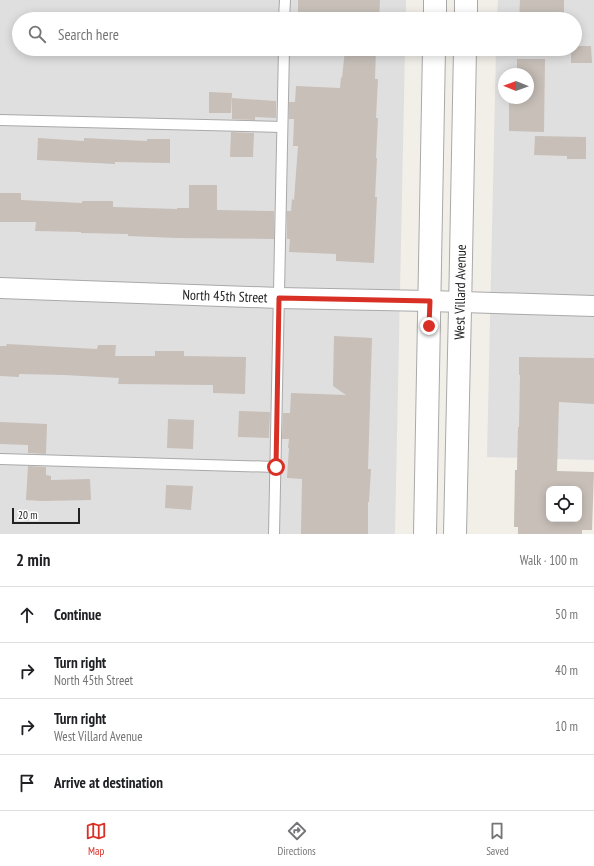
<!DOCTYPE html>
<html lang="en">
<head>
<meta charset="utf-8">
<style>
  :root { --surface:#fff; --page:#f6f6f6; --text:#202124; --muted:#757577; --line:#e0e0e0; --accent:#d93025 }
  body { margin:0; font-family:"PT Sans Narrow",sans-serif; background:var(--page); color:var(--text) }
  .controls { position:absolute; right:12px; bottom:12px; display:grid; overflow:hidden; border-radius:8px; box-shadow:0 2px 10px #0003 }
  .controls button { width:36px; height:36px; display:grid; place-items:center; padding:0; border:0; border-bottom:1px solid var(--line); background:var(--surface); color:var(--text); font:20px sans-serif }
  .compass { position:absolute; left:498px; top:68px; width:36px; height:36px; border-radius:50%; background:var(--surface); box-shadow:0 2px 10px #0003; rotate:271deg }
  .scale { position:absolute; left:12px; bottom:10px; width:68px; box-sizing:border-box; padding-left:4px; border:2px solid #222; border-top:0; font-size:11px; line-height:14px; white-space:nowrap; color:#222; -webkit-text-stroke:3px #fff; paint-order:stroke }
  .stop { position:absolute; width:12px; height:12px; margin:-9px; border:3px solid #d93025; border-radius:50%; background:#fff }
  .stop.end { background:#d93025; border-color:#fff; box-shadow:0 1px 4px #0008 }
  .list { margin:0; padding:0; list-style:none }
  h2 { display:flex; justify-content:space-between; align-items:center; height:52px; margin:0; padding:0 16px; font-size:17px }
  h2 small { font-size:13px; font-weight:400; color:var(--muted) }
  .list li { display:grid; grid-template-columns:26px 1fr auto; gap:12px; align-items:center; box-sizing:border-box; height:56px; padding:0 16px; border-top:1px solid var(--line) }
  .list b { display:block; font-size:15px; white-space:nowrap }
  .list p { margin:0; font-size:13px; white-space:nowrap; color:var(--muted) }
  .list em { font-size:13px; font-style:normal; color:var(--muted) }
  .icon { flex:none; width:22px; height:22px; fill:none; stroke:currentColor; stroke-width:2; stroke-linecap:round; stroke-linejoin:round }
  .map { position:relative; flex:none; width:594px; height:534px; overflow:hidden }
  .search { position:absolute; background:var(--surface); box-shadow:0 2px 10px #0003; left:12px; right:12px; top:12px; height:44px; display:flex; align-items:center; gap:10px; box-sizing:border-box; padding:0 14px; border-radius:22px; color:var(--muted); font-size:15px }
  .sheet { height:276px; background:var(--surface) }
  nav { display:flex; justify-content:space-around; align-items:center; box-sizing:border-box; height:56px; border-top:1px solid var(--line); background:var(--surface); font-size:11px; color:var(--muted) }
  nav a { display:grid; justify-items:center; gap:2px }
  nav .on { color:var(--accent) }
  .map>svg:first-child { display:block }
  .residential { fill:#e0dfdf; fill-rule:evenodd }
  .building { fill:#c7bfb8; fill-rule:evenodd }
  .lines { fill:none; stroke-linecap:round; stroke-linejoin:round }
  .service-casing { stroke:#a9a9a9; stroke-width:12 }
  .minor-casing { stroke:#a9a9a9; stroke-width:22 }
  .tertiary-casing { stroke:#a9a9a9; stroke-width:24 }
  .service { stroke:#fff; stroke-width:10 }
  .minor { stroke:#fff; stroke-width:20 }
  .tertiary { stroke:#fff; stroke-width:22 }
  .route { stroke:#d93025; stroke-width:5 }
  .labels { text-anchor:middle; stroke-width:3; stroke-linejoin:round; paint-order:stroke }
  .street-label { font-size:14px; fill:#222; stroke:#fff }
</style>
</head>
<body>
<div class="map">
<svg width="594" height="534" viewBox="0 0 594 534">
  <rect width="100%" height="100%" fill="#f2efe9"/>
  <g class="residential">
    <path d="M0,0H406V19H19V49H405L395,534H0Z"/>
    <path d="M498,0H594V460L487,457L496,49H575V19H497ZM504,74H528V98H504Z"/>
  </g>
  <g class="building">
    <path d="M298,0H380L379,19L298,18Z"/>
    <path d="M520,0H564V19H519Z"/>
    <path d="M575,46H591L592,63H571V49H575Z"/>
    <path d="M345,49H376L375,79H378L376,118H378L376,158H377L375,197H377L374,263L336,261V254L289,252L290,239H287V211H291L292,199L294,200L298,146H293L294,119H289V102H295L296,86L340,88L341,77L342,78Z"/>
    <path d="M517,59H545L544,132L509,131V103L512,104V98H528V74H513V69H517Z"/>
    <path d="M209,92L232,93L231,113H209Z"/>
    <path d="M232,98L276,101V118L255,117V120L232,119Z"/>
    <path d="M231,132L254,133L253,157H230Z"/>
    <path d="M535,136L586,137V159H567V156L534,155Z"/>
    <path d="M38,138L84,141V138L147,141V139H170V163L115,162V164L37,160Z"/>
    <path d="M189,185H217V210L274,211V239L176,238L128,236V234L81,233V232L35,231L36,222H0V193H21V200L82,203V201H113V207L177,209V208H189Z"/>
    <path d="M334,336L372,338L368,469H371L369,502H368V534H301L302,479L287,478L289,448H288L289,439H282L283,413H290L291,393L346,395L333,386Z"/>
    <path d="M7,344L97,349L98,345H116L115,356H155V351H184V356L246,357L245,394L213,393V385L118,384L119,378L64,375L19,374V377L0,376V346H6Z"/>
    <path d="M519,357L594,358V404L559,402L557,471L594,472L592,530H582V534H518V527H514L515,470H517L518,427H519L520,375H519ZM549,489H579V519H549Z"/>
    <path d="M239,411L270,412L269,438L238,437Z"/>
    <path d="M168,419L194,420L193,449L167,448Z"/>
    <path d="M0,422L47,424L46,454L28,453V445L0,444Z"/>
    <path d="M28,466L46,467V475L51,476V480L90,479L91,500L42,501L26,500Z"/>
    <path d="M166,485L193,486L191,510L165,508Z"/>
  </g>
  <g class="lines">
    <defs>
      <g id="service">
        <path d="M284,19L285,0"/>
        <path d="M0,120L282,127"/>
        <path d="M0,459L276,467"/>
        <path d="M274,534L284,49"/>
      </g>
      <path id="minor" d="M0,288L279,298L430,301L594,306"/>
      <g id="tertiary">
        <path d="M435,19V0"/>
        <path d="M466,19V0"/>
        <path d="M425,534L434,49"/>
        <path d="M455,534C459,372 462,211 465,49"/>
      </g>
    </defs>
    <use href="#service" class="service-casing"/>
    <use href="#minor" class="minor-casing"/>
    <use href="#tertiary" class="tertiary-casing"/>
    <use href="#service" class="service"/>
    <use href="#minor" class="minor"/>
    <use href="#tertiary" class="tertiary"/>
  </g>
  <g class="lines">
    <path class="route" d="M276,467L279,298L430,301L429,326"/>
  </g>
  <g class="labels">
    <g class="street-label">
      <text transform="translate(460 292) rotate(-89)" y="5">West Villard Avenue</text>
      <text transform="translate(225 296) rotate(2)" y="5">North 45th Street</text>
    </g>
  </g>
</svg>
<div class="controls">
<button><svg class="icon" aria-label="locate" viewBox="0 0 24 24"><circle cx="12" cy="12" r="6"/><path d="M12 2v4M12 18v4M2 12h4M18 12h4"/></svg></button>
</div>
<svg class="compass" viewBox="-18 -18 36 36"><path d="M0-13l5 13h-10z" fill="#e53935"/><path d="M0 13l5-13h-10z" fill="#757577"/></svg>
<div class="scale">20 m</div>
<div class="stop" style="left:276px;top:467px"></div>
<div class="stop end" style="left:429px;top:326px"></div>
<div class="search"><svg class="icon" aria-label="search" viewBox="0 0 24 24"><circle cx="10" cy="10" r="6"/><path d="M15 15l6 6"/></svg>Search here</div>
</div>
<section class="sheet">
<h2>2 min<small>Walk · 100 m</small></h2>
<ul class="list">
<li><svg class="icon" aria-label="ahead" viewBox="0 0 24 24"><path d="M12 20V5M6 11l6-6 6 6"/></svg><div><b>Continue</b></div><em>50 m</em></li>
<li><svg class="icon" aria-label="right" viewBox="0 0 24 24"><path d="M7 20v-9h11M14 6l5 5-5 5"/></svg><div><b>Turn right</b><p>North 45th Street</p></div><em>40 m</em></li>
<li><svg class="icon" aria-label="right" viewBox="0 0 24 24"><path d="M7 20v-9h11M14 6l5 5-5 5"/></svg><div><b>Turn right</b><p>West Villard Avenue</p></div><em>10 m</em></li>
<li><svg class="icon" aria-label="arrive" viewBox="0 0 24 24"><path d="M6 21V4h12l-3 4 3 4H6"/></svg><div><b>Arrive at destination</b></div></li>
</ul>
</section>
<nav>
<a class="on"><svg class="icon" aria-label="map" viewBox="0 0 24 24"><path d="M3 6l6-2 6 2 6-2v14l-6 2-6-2-6 2zM9 4v14M15 6v14"/></svg>Map</a>
<a><svg class="icon" aria-label="directions" viewBox="0 0 24 24"><path d="M12 3l9 9-9 9-9-9zM9 14v-3h6M13 9l2 2-2 2"/></svg>Directions</a>
<a><svg class="icon" aria-label="saved" viewBox="0 0 24 24"><path d="M7 4h10v16l-5-4-5 4z"/></svg>Saved</a>
</nav>
</body>
</html>
